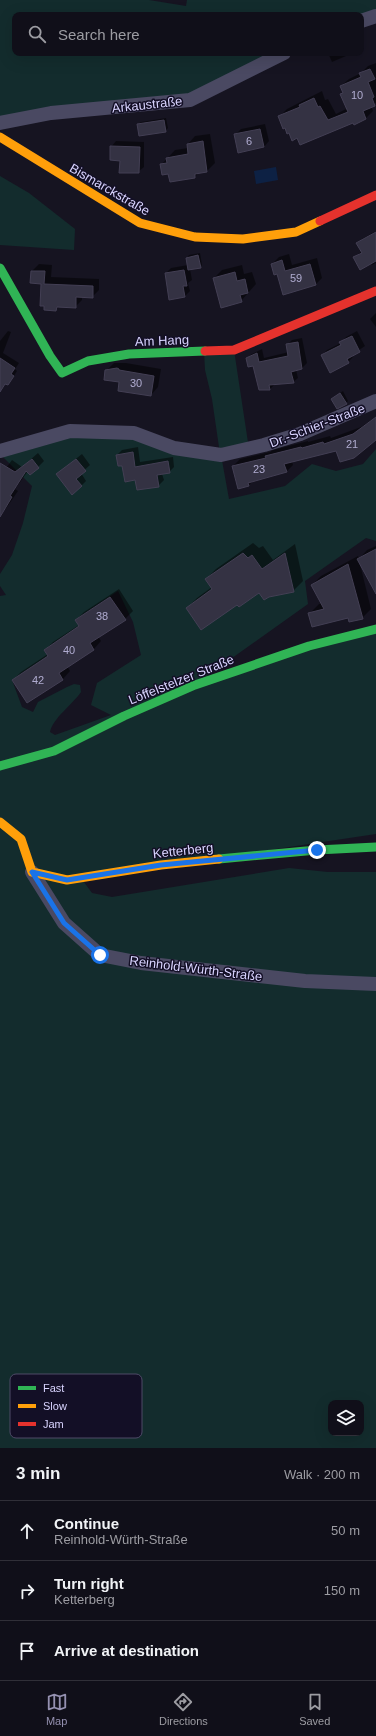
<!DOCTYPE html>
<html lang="en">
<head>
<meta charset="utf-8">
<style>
  :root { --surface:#100f19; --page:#191822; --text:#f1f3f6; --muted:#9c9ca2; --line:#302f38; --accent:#9591b1 }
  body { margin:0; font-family:Helvetica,sans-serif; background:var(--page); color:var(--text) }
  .controls { position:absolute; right:12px; bottom:12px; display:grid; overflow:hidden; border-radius:8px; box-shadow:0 4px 16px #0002 }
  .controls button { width:36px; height:36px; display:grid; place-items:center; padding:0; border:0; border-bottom:1px solid var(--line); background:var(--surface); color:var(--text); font:20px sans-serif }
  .stop { position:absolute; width:12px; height:12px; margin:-9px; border:3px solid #1a73e8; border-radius:50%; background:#fff }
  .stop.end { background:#1a73e8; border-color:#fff; box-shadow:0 1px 4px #0008 }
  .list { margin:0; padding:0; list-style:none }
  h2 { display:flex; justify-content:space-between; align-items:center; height:52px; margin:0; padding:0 16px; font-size:17px }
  h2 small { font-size:13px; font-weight:400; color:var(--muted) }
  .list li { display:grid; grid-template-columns:26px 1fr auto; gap:12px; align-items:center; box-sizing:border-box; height:60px; padding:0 16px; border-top:1px solid var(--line) }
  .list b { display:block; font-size:15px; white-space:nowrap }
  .list p { margin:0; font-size:13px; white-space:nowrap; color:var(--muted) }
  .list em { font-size:13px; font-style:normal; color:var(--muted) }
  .icon { flex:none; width:22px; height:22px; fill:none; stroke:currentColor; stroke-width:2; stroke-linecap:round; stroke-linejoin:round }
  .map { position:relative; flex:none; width:376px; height:1448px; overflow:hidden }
  .search { position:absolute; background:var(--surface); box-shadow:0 4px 16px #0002; left:12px; right:12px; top:12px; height:44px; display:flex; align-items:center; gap:10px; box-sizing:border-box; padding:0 14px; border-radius:8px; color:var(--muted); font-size:15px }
  .sheet { height:232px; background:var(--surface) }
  nav { display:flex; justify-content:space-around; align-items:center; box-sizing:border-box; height:56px; border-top:1px solid var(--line); background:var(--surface); font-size:11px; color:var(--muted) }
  nav a { display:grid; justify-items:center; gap:2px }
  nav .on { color:var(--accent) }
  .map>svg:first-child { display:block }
  .green { fill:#132c2d; fill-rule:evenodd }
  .water { fill:#0d2144 }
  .shadow { fill:#0007 }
  .building { fill:#343243; stroke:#433f54 }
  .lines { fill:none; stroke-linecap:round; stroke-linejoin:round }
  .street { stroke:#4a4962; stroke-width:14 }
  .fast { stroke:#30b455; stroke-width:9 }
  .slow { stroke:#ff9f0a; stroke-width:9 }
  .jam { stroke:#e5322d; stroke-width:9 }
  .route { stroke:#1a73e8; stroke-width:5 }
  .labels { text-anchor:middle; stroke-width:3; stroke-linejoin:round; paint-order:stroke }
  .number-label { font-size:11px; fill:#b0acd0 }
  .street-label { font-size:13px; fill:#d9d4ff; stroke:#130f26 }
  .key { fill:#130f26; stroke:#4e4a67; stroke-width:1 }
  .key-label { font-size:11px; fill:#d9d4ff }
</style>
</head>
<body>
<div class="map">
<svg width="376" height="1448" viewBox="0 0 376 1448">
  <rect width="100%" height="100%" fill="#161421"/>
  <g class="green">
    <path d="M0,0H149L186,6L187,0H376V16L15,15V53H284L190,100L0,123Z"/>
    <path d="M0,176L29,193L75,229L74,250L0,245Z"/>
    <path d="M234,350L249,449L221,455L229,499L285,486L312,464L336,471L363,464L376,449V541L366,538L305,581L308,604L197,683L376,629V834L81,878L92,893L112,897L289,868L328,872H376V1448H0V596L6,595L0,586V574L12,555L23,523L32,486L0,454L70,431L134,433L220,454L212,399L205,370L204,351ZM118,591L133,622L141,655L97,683L91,705L111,715L55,735L50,732C53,718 72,705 81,692L80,685L74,684L67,687L38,702L33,712L22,707L12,680L48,656L44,650L79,626L75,620ZM331,1403H361V1433H331Z"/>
  </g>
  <path class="water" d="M276,167L278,180L256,184L254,171Z"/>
  <g class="shadow">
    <path d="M328,53H353L332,62Z"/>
    <path d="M376,63V103L371,106L373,111L366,118L298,137L290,132L279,117L287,109L322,91L325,100L328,99L336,114L348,108L342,94L344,92L341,86L349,79L361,73L368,66Z"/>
    <path d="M166,118L168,128L165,131L138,124L141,122Z"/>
    <path d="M265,124L269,141L264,147L235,135L241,129Z"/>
    <path d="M210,134L215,163L207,171L199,172L195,177L169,173L161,165L175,150L188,148V144L195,136Z"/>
    <path d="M116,141L144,142V167L138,172L121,160L111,147Z"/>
    <path d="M376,231V263L372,265L371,263L355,257L362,251L358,244L362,239Z"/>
    <path d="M200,253L202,265L200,267L190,269L192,280L188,283L190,291L185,296L166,273L171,268L188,265L187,258L189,255Z"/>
    <path d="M289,254L292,265L317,258L322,278L315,285L278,273L272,264L279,257Z"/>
    <path d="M39,264L52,265L51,277L99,279V290L92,297H82V300L75,307L60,306L56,310L42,283L32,271Z"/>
    <path d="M242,265L244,274L252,272L256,284L241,301L214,278L222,270Z"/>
    <path d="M376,313V327L370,319Z"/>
    <path d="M8,331L11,332L3,353L19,363L15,369L17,371L12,379L8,384L5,382L0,390V341Z"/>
    <path d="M357,331L365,346L352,355L353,357L348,362L322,355L327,350L341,343L346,337Z"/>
    <path d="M302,338L307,363L302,368L296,370L298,378L293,382L275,384L270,389L254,365L247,358L252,354L262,349L264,358L289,352L287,345L292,340Z"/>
    <path d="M114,363H126L161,369L158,387L151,395L120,381L106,371Z"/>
    <path d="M343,391L348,401L346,403L332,399Z"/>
    <path d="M376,417V439L292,461L293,465L286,472L254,480L249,485L233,466L240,459L270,452L273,450L308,441V442L330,436L331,438L361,427Z"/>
    <path d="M138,447L140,462L173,457L174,467L169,472L162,474L164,480L158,486L136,479L117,455L122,450Z"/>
    <path d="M38,453L44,461L38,467L28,471L15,489L18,491L7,507L1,514L0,476L12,460L22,467Z"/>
    <path d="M82,454L90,465L81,473L86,481L81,486L63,469Z"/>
    <path d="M253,543L259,548L263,546L273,560L295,544L303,581L293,591L260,592L237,603L187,608L197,598L212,587L206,579L216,569Z"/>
    <path d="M376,546V592L360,564L371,609L362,618L309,614L319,604L322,603L312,585L321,576L358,556L359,559L367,550Z"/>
    <path d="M119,589L133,611L125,619L98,636L101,641L94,649L67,666L70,671L63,679L28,702L13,680L21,672L48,654L45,650L53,642L79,625L76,620L84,612Z"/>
  </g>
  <g class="building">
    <path d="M370,69L375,79L368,82L374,97L372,98L375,106L363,111L366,119L354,125L353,123L300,145L297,138L292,141L289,133L287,134L285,128L283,129L278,116L300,107L299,105L314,98L318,107L320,106L328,120L348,112L340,94L343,93L340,86L361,77L359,73Z"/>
    <path d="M164,120L166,132L139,136L137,124Z"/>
    <path d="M260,129L264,147L238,153L234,134Z"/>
    <path d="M203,141L207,172L195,174V178L170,182L168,174L162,175L160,164L167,163L166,158L188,154L187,144Z"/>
    <path d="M110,146L140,147L139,173H119L120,161L110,160Z"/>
    <path d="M376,232V261L360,270L353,257L362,253L356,243Z"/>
    <path d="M198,255L201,268L188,270L186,258Z"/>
    <path d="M282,260L285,271L310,264L316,285L283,295L277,274L274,275L271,264Z"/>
    <path d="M184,270L187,286H183L185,297L169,300L165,273Z"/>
    <path d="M31,271H45L44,284L93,286V298L76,297V308L57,307L56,311L44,310V306H40L41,284L30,283Z"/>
    <path d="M235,272L237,281L245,279L248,293L240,295L242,302L221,308L213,278Z"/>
    <path d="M352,336L360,352L347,359L349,363L330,373L321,355L341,345L339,342Z"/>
    <path d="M298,342L302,369L291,372L294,383L269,385L270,390H259L253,366L248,367L246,358L257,353L259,362L288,356L286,344Z"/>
    <path d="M0,358L15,368L11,374L14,376L8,385L5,384L0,392Z"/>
    <path d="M117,368L119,369V370L154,376L151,396L118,391L119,382L104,380L105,370Z"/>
    <path d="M340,393L347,404L337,409L331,399Z"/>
    <path d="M376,417V440L354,458L340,462L336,451L284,464L287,472L248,483L249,486L238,489L232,466L266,458L265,456L301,447L302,448L323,442L324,444L353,434Z"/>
    <path d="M133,452L135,467L168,461L170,473L157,475L159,487L137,490L135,480L125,482L122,466H118L116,455Z"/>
    <path d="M32,459L39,468L30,475L26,471L10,496L12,497L0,517V463L15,472Z"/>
    <path d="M76,459L86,471L76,479L82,486L72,495L56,474Z"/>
    <path d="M376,549V594L357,559Z"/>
    <path d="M243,553L248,558L252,555L262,569L285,553L294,592L269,597L264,600L259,593L239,607L237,605L201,630L186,608L212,589L205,579Z"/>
    <path d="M348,564L363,619L349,622L348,618L312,627L308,613L324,609L311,585Z"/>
    <path d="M110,597L126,620L90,643L94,650L59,673L63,680L27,703L12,680L48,656L44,650L79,626L75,620Z"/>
  </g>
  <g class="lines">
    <g class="street">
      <path d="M361,21L376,16"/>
      <path d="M0,123L51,113L190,100L284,53"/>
      <path d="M0,451L70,431L134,433L174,448L221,455L264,445L300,434L376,401"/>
      <path d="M32,872L64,923L100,955L141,963L305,981L376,984"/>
    </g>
    <g class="fast">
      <path d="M0,268L50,356L62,373L88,361L129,354L205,351"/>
      <path d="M0,766L54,751L124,716L195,685L309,646L376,629"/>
      <path d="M219,859L317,850L376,847"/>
    </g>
    <g class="slow">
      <path d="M0,137L140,223L195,237L243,239L296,232L320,221"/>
      <path d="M0,822L21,839L32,872L67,880L161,865L219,859"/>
    </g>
    <g class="jam">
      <path d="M320,221L376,195"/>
      <path d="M205,351L234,350L376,291"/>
    </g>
  </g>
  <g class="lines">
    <path class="route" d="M100,955L64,923L32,872L67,880L161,865L317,850"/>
  </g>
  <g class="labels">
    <g class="number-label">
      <text x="357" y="99">10</text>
      <text x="249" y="145">6</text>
      <text x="296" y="282">59</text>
      <text x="136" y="387">30</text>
      <text x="352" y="448">21</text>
      <text x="259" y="473">23</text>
      <text x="102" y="620">38</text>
      <text x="69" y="654">40</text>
      <text x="38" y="684">42</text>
    </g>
    <g class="street-label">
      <text transform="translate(147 104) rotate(-6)" y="5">Arkaustraße</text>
      <text transform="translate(110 189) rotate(30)" y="5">Bismarckstraße</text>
      <text transform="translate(162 340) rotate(-2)" y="5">Am Hang</text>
      <text transform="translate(317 425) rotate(-21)" y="5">Dr.-Schier-Straße</text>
      <text transform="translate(181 679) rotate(-22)" y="5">Löffelstelzer Straße</text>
      <text transform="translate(183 850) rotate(-6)" y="5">Ketterberg</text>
      <text transform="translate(196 968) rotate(7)" y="5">Reinhold-Würth-Straße</text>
    </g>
  </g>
  <rect x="10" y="1374" width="132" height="64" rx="6" class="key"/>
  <rect x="18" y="1386" width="18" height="4" fill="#30b455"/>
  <rect x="18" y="1404" width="18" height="4" fill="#ff9f0a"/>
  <rect x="18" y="1422" width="18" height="4" fill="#e5322d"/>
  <g class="key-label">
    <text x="43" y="1392">Fast</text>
    <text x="43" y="1410">Slow</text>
    <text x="43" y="1428">Jam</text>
  </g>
</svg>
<div class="controls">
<button><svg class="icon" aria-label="layers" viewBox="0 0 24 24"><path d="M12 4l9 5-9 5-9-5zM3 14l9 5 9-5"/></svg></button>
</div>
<div class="stop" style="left:100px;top:955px"></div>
<div class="stop end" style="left:317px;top:850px"></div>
<div class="search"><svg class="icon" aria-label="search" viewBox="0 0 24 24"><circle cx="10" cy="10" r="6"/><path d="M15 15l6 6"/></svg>Search here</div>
</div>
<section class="sheet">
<h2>3 min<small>Walk · 200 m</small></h2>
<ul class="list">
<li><svg class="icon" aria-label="ahead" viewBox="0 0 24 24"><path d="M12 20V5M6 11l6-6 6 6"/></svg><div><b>Continue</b><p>Reinhold-Würth-Straße</p></div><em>50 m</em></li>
<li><svg class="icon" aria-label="right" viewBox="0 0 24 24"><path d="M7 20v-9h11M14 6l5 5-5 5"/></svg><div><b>Turn right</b><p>Ketterberg</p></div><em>150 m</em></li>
<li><svg class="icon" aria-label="arrive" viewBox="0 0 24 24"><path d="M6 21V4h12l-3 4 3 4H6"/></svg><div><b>Arrive at destination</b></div></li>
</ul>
</section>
<nav>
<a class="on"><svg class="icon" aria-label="map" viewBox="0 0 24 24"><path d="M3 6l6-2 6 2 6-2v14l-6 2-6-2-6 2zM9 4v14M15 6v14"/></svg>Map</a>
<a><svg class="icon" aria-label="directions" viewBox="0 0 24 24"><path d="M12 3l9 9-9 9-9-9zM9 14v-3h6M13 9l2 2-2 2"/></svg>Directions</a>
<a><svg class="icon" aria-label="saved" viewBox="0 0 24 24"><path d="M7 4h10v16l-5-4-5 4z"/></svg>Saved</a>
</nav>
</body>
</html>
